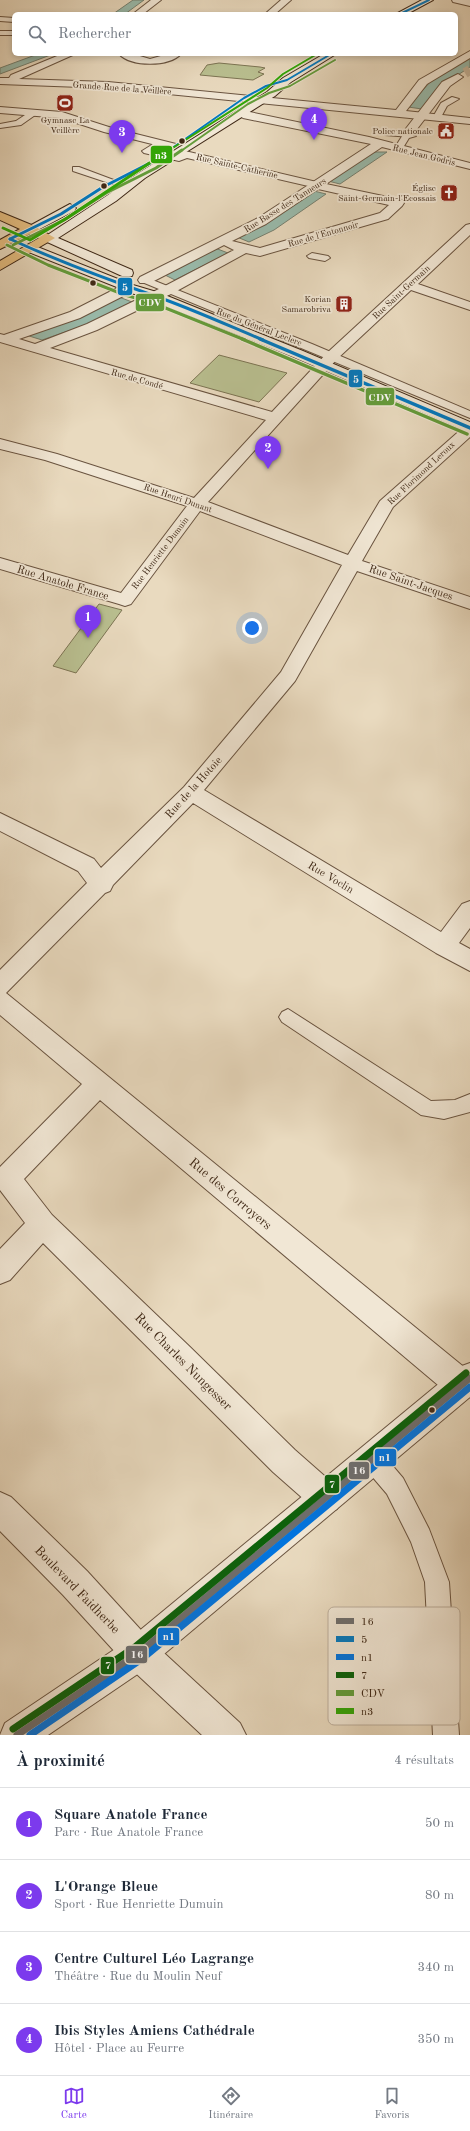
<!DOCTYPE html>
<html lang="fr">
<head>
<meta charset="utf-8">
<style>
  :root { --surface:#fff; --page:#f2f2f3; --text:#1f2937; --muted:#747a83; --line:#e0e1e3; --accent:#7c3aed }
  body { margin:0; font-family:"Old Standard TT",serif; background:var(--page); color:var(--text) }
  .you { position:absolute; left:252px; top:628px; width:14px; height:14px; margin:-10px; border:3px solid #fff; border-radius:50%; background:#1a73e8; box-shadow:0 0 0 6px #1a73e833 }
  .badge { display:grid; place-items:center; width:26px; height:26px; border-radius:50%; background:var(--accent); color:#fff; font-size:13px; font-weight:700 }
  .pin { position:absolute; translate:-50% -33px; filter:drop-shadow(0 1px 2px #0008) }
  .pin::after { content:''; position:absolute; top:21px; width:14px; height:12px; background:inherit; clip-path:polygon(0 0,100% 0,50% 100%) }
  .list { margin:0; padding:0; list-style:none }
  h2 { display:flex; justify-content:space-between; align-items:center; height:52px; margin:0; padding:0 16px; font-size:17px }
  h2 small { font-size:13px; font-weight:400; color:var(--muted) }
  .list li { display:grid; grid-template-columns:26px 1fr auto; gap:12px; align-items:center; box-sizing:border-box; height:72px; padding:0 16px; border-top:1px solid var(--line) }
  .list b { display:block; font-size:15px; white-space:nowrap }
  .list p { margin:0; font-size:13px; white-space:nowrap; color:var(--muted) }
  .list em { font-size:13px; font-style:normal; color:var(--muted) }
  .icon { flex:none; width:22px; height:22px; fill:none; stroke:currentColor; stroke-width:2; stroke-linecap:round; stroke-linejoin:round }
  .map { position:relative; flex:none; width:470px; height:1735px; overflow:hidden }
  .search { position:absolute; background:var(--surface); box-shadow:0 2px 6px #0003; left:12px; right:12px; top:12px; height:44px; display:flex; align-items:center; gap:10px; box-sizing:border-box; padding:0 14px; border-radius:6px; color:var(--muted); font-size:15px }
  .sheet { height:340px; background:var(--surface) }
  nav { display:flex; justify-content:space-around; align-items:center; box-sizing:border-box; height:56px; border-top:1px solid var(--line); background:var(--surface); font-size:11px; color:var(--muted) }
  nav a { display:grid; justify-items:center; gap:2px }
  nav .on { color:var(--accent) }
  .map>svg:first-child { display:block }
  .green { fill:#b9bf90; stroke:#7c7453 }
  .water { fill:#99bbac; stroke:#758070 }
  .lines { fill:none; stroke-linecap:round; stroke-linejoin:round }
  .pedestrian-tunnel { stroke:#c7b69d; stroke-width:10; stroke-dasharray:10 5; stroke-linecap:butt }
  .service-casing { stroke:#6a5440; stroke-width:2 }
  .pedestrian-casing { stroke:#6a5440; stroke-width:2 }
  .minor-casing { stroke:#6a5440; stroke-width:2 }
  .tertiary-casing { stroke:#6a5440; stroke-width:2 }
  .secondary-casing { stroke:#3f2816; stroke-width:2 }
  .primary-casing { stroke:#3f2816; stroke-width:2 }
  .service { fill:#f1e7d5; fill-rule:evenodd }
  .pedestrian { fill:#f1e7d5; fill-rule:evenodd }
  .minor { fill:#f1e7d5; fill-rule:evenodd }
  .tertiary { fill:#f1e7d5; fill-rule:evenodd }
  .secondary { fill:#f1e7d5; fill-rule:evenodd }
  .primary { fill:#e4bd80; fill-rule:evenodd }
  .bus-1-casing { stroke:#f1e7d5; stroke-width:10 }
  .bus-2-far2-casing { stroke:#f1e7d5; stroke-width:3.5 }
  .bus-2-far1-casing { stroke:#f1e7d5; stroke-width:4.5 }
  .bus-2-casing { stroke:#f1e7d5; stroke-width:5.5 }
  .bus-3-casing { stroke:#f1e7d5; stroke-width:10 }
  .bus-4-casing { stroke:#f1e7d5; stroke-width:10 }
  .bus-5-far2-casing { stroke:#f1e7d5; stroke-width:3.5 }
  .bus-5-far1-casing { stroke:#f1e7d5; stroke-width:4.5 }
  .bus-5-casing { stroke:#f1e7d5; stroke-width:5.5 }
  .bus-6-far1-casing { stroke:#f1e7d5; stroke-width:3.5 }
  .bus-6-casing { stroke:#f1e7d5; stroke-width:4.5 }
  .bus-1 { stroke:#6e6e6e; stroke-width:7 }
  .bus-2-far2 { stroke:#0379bf; stroke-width:2 }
  .bus-2-far1 { stroke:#0379bf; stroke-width:3 }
  .bus-2 { stroke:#0379bf; stroke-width:3.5 }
  .bus-3 { stroke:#0174df; stroke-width:7 }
  .bus-4 { stroke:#0b610b; stroke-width:7 }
  .bus-5-far2 { stroke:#649c3a; stroke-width:2 }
  .bus-5-far1 { stroke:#649c3a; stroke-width:3 }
  .bus-5 { stroke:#649c3a; stroke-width:3.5 }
  .bus-6-far1 { stroke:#32a606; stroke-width:2 }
  .bus-6 { stroke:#32a606; stroke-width:3 }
  .bus-dot { fill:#3f2816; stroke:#f1e7d5; stroke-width:1.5 }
  .labels { text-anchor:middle; stroke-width:3.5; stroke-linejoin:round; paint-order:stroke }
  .far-street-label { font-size:9px; fill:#3f2816; stroke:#f1e7d5 }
  .far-poi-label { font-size:9px; fill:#3f2816; stroke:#f1e7d5; text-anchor:end }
  .street-label { font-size:11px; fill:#3f2816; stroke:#f1e7d5 }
  .near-street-label { font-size:13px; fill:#3f2816; stroke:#f1e7d5 }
  .key { fill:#f1e7d5; stroke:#bcae9c; stroke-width:1 }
  .key-label { font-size:11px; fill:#3f2816 }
  .line-badge { stroke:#f1e7d5; stroke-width:1.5 }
  .badge-label { font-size:11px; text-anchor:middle; font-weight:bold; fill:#fff }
</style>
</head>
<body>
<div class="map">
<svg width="470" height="1735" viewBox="0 0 470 1735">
  <rect width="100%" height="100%" fill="#e9dabf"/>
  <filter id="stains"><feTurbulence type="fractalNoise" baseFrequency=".005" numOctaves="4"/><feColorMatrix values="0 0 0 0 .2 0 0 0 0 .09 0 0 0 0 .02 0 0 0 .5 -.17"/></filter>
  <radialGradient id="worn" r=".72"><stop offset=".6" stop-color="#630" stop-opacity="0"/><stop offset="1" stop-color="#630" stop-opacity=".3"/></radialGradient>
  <g class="green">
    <path d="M219,63L260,67L265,68L258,72L264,74L253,80L200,75L207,65Z"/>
    <path d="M219,355L287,373L259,402L190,383Z"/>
    <path d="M99,604L122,610L76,673L53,666Z"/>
  </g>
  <g class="water">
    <path d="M133,0H144L125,14H113Z"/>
    <path d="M38,54H53L0,74V68Z"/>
    <path d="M470,58V67L444,84L422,109L408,107L430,82Z"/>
    <path d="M372,152H387L340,184L328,181Z"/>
    <path d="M314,191L326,194L274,230L249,242L237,237Z"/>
    <path d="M215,248L228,253L175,280L163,274Z"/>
    <path d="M119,297L132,302L91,323L42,340L26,335Z"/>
  </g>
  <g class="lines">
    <path class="pedestrian-tunnel" d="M465,73L470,70"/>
    <defs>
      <g id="service">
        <path d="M0,17L14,18V22L0,21Z"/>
        <rect x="0" y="31" width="14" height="4"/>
        <path d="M452,97L459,99L447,106L440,119H434L433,117L441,103Z"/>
        <path d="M31,111L38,113L21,125L0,128V124L16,121Z"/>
        <path d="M404,133L416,136L409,138L401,151H395L394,149Z"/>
        <path d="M73,167H79L119,182L115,185L73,171Z"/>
        <path d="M312,253L328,256L330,258L325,261L309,258L307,256Z"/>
        <path d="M145,277L312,344L470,411V418L142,282L140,280Z"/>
        <path d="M288,1009L431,1101L455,1100L470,1094V1112L444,1119L421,1115L282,1022L279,1017L282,1012Z"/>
        <path d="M372,1448L380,1451L403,1478L429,1529L449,1582L459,1735H433L425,1582L411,1542L387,1494L364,1467L361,1459L364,1451Z"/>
      </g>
      <g id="pedestrian">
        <path d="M458,74L463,77L450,86L411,137L385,135L384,133L385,131H404L442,82Z"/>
        <path d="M158,141L163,144L157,150L177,154L185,151L321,183L323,185L317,188L187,158L179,161L144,153L142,151Z"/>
      </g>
      <g id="minor">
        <path d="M151,0H161L143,14H133Z"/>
        <path d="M281,0H291L275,14H265Z"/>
        <path d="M452,0H470V6L453,2Z"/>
        <path d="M470,51V58L427,84L406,111L470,118V124L108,88L0,84V78H9L11,75L62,54H75L19,79L108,82L396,110L419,80Z"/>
        <path d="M119,54H133L150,59L168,54H181C169,67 131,67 119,54Z"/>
        <path d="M0,107L62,112L112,128L176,144L178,146L172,149L104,132L61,118L0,113Z"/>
        <path d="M240,110L369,137L470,163V169L382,147L326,184L402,200L404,203L402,206L388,219L260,256L246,253L173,293L97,330L50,348L272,412L327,353L466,225L470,224V235L418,284L470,302V310L411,290L337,359L208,502L348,555L380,501L465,426L470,424V437L393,507L362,561L470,597V609L357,571L295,681L204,790L441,932L462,904L470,901V928L459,943L470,949V971L436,953L193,803L113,885L110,891L105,893L6,993L470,1372V1397L462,1400L451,1396L100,1100L24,1179L52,1215L190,1347L295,1450L337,1487L342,1498L337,1509L326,1514L315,1509L273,1472L43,1243L10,1280L0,1284V1249L25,1223L0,1190V1167L82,1084L0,1015V970L87,883L78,871L0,831V813L94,859L101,868L184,787L281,672L342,565L200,511L131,604L125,606L119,604L0,569V558L121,593L187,506L45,460L0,449V439L57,454L194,498L266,420L0,342V334L4,335L70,312L123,285H133L135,288L133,291L80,318L19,339L35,344L87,324L163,287L234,250L224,245L150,283H140L138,280L140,277L258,218L371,144L243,118L235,113ZM318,189L389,205L380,213L260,248L232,241L266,224Z"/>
        <path d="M0,1492L11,1497L87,1571L151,1641L240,1723L246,1735H202L127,1665L63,1595L0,1531Z"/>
      </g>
      <path id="tertiary" d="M470,1363V1397L151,1665L48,1735H0L5,1723L127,1641L459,1367Z"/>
      <g id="secondary">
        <path d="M422,0H433L407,14H396Z"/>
        <path d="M324,54H336L291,82L275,96L145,178L116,201L58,238L132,270L133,273L132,276H122L45,241L43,238L108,195L137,174L267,92L283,78Z"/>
        <path d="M70,204L76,208L74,211L34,232H26L24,229Z"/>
        <path d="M30,244L133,285L160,293L303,351L470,422V433L293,357L26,251L24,248Z"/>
      </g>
      <path id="primary" d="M0,212L34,226L55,238L0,270V261L39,238L30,234L0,249V240L20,229L0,220Z"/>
    </defs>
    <use href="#service" class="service-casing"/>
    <use href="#pedestrian" class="pedestrian-casing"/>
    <use href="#minor" class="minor-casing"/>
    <use href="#tertiary" class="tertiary-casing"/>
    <use href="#secondary" class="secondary-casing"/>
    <use href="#primary" class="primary-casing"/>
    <use href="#service" class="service"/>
    <use href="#pedestrian" class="pedestrian"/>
    <use href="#minor" class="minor"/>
    <use href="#tertiary" class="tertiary"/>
    <use href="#secondary" class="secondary"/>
    <use href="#primary" class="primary"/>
    <defs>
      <path id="bus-1" d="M17,1735L139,1653L470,1378"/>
      <g id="bus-2-far2">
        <path d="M400,14L429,0"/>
        <path d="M168,151L244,98L266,86L287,80L331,54"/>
      </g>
      <g id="bus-2-far1">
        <path d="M10,239C58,261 106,279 155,296C192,309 227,325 263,340"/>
        <path d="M10,239L61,214L103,187L152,162L170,150"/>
      </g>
      <path id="bus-2" d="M260,339L470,428"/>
      <path id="bus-3" d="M30,1735L143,1658L470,1387"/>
      <path id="bus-4" d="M13,1729L135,1647L466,1373"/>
      <path id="bus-5-far2" d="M181,151L248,104L269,93L290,86L335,60"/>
      <g id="bus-5-far1">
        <path d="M7,245L48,265L125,295L153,303L245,340"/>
        <path d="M13,245L64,220L106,193L156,168L182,150"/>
      </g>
      <path id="bus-5" d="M242,339L467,434"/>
      <path id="bus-6-far1" d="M168,151L267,88L283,74L317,54"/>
      <path id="bus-6" d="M3,228L30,240L67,218L169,150"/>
    </defs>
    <use href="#bus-1" class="bus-1-casing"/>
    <use href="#bus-2-far2" class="bus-2-far2-casing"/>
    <use href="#bus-2-far1" class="bus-2-far1-casing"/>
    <use href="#bus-2" class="bus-2-casing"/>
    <use href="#bus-3" class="bus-3-casing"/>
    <use href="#bus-4" class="bus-4-casing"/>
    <use href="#bus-5-far2" class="bus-5-far2-casing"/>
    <use href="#bus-5-far1" class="bus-5-far1-casing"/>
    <use href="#bus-5" class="bus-5-casing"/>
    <use href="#bus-6-far1" class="bus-6-far1-casing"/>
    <use href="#bus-6" class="bus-6-casing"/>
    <use href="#bus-1" class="bus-1"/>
    <use href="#bus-2-far2" class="bus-2-far2"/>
    <use href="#bus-2-far1" class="bus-2-far1"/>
    <use href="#bus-2" class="bus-2"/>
    <use href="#bus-3" class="bus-3"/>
    <use href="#bus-4" class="bus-4"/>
    <use href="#bus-5-far2" class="bus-5-far2"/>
    <use href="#bus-5-far1" class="bus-5-far1"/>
    <use href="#bus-5" class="bus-5"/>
    <use href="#bus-6-far1" class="bus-6-far1"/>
    <use href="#bus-6" class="bus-6"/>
  </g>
  <defs>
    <symbol id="stadium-square" viewBox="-11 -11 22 22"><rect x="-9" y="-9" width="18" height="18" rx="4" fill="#8f2418" stroke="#f1e7d5"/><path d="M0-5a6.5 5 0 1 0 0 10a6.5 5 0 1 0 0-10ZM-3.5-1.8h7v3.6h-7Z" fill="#fff"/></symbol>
    <symbol id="civic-square" viewBox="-11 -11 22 22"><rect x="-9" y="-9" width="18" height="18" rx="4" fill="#8f2418" stroke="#f1e7d5"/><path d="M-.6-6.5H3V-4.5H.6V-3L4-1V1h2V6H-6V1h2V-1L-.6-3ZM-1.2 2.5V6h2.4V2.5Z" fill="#fff"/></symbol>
    <symbol id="church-square" viewBox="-11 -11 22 22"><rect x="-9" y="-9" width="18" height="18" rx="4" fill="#8f2418" stroke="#f1e7d5"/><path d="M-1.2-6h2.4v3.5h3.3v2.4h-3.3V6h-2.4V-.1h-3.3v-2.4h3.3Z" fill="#fff"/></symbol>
    <symbol id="building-square" viewBox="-11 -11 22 22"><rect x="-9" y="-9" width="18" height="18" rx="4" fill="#8f2418" stroke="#f1e7d5"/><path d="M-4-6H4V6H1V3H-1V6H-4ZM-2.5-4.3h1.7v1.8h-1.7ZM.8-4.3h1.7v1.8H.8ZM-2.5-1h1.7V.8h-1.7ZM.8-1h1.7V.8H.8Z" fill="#fff"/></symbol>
  </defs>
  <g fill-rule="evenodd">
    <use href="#stadium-square" x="55" y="93" width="20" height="20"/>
    <use href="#civic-square" x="436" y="121" width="20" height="20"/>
    <use href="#church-square" x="439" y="183" width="20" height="20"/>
    <use href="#building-square" x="334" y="294" width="20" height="20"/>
  </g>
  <g class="bus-dot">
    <circle cx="182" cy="141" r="3.5"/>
    <circle cx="104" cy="186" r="3.5"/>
    <circle cx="93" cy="283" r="3.5"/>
    <circle cx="432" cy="1410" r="3.5"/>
  </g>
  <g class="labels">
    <g class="far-street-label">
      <text transform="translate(122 88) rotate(4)" y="3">Grande Rue de la Veillère</text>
      <text transform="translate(424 155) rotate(14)" y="3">Rue Jean Godris</text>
      <text transform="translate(237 166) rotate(13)" y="3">Rue Sainte-Catherine</text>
      <text transform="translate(285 205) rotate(-32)" y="3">Rue Basse des Tanneurs</text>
      <text transform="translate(323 234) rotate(-16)" y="3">Rue de l'Entonnoir</text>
      <text transform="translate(401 292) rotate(-43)" y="3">Rue Saint-Germain</text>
      <text transform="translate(259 327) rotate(21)" y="3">Rue du Général Leclerc</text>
      <text transform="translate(137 379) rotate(16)" y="3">Rue de Condé</text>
      <text transform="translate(421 473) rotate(-43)" y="3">Rue Florimond Leroux</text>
      <text transform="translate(178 498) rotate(19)" y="3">Rue Henri Dunant</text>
      <text transform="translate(160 553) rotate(-53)" y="3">Rue Henriette Dumuin</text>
    </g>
    <g class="far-poi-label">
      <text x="65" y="123" text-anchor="middle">Gymnase La<tspan x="65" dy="10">Veillère</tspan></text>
      <text x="433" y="134">Police nationale</text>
      <text x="436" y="191">Église<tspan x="436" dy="10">Saint-Germain-l'Ecossais</tspan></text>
      <text x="331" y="302">Korian<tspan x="331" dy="10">Samarobriva</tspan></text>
    </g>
    <g class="street-label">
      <text transform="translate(63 582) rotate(17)" y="4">Rue Anatole France</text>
      <text transform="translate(411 582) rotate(19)" y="4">Rue Saint-Jacques</text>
      <text transform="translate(193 787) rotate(-48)" y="4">Rue de la Hotoie</text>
      <text transform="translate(331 877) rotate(31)" y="4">Rue Voclin</text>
    </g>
    <g class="near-street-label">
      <text transform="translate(231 1193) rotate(40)" y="5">Rue des Corroyers</text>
      <text transform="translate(184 1361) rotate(45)" y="5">Rue Charles Nungesser</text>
      <text transform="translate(78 1589) rotate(46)" y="5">Boulevard Faidherbe</text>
    </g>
  </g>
  <rect x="328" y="1607" width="132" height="118" rx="6" class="key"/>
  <rect x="336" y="1618" width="18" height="6" fill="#6e6e6e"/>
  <rect x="336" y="1636" width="18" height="6" fill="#0379bf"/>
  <rect x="336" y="1654" width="18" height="6" fill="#0174df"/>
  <rect x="336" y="1672" width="18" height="6" fill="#0b610b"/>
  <rect x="336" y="1690" width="18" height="6" fill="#649c3a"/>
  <rect x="336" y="1708" width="18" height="6" fill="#32a606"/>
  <g class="key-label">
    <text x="361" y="1625">16</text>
    <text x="361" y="1643">5</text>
    <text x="361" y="1661">n1</text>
    <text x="361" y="1679">7</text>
    <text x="361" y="1697">CDV</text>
    <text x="361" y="1715">n3</text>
  </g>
  <g class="line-badge">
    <rect x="150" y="145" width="23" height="19" rx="4" fill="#32a606"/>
    <rect x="117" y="277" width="16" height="19" rx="4" fill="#0379bf"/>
    <rect x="135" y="293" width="30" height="19" rx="4" fill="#649c3a"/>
    <rect x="348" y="369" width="15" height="19" rx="4" fill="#0379bf"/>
    <rect x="365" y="387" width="30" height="19" rx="4" fill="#649c3a"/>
    <rect x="374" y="1448" width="23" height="19" rx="4" fill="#0174df"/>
    <rect x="348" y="1461" width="22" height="19" rx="4" fill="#6e6e6e"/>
    <rect x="324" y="1474" width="16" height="20" rx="4" fill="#0b610b"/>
    <rect x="157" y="1627" width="23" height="19" rx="4" fill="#0174df"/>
    <rect x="125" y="1645" width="23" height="19" rx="4" fill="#6e6e6e"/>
    <rect x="100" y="1656" width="15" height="19" rx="4" fill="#0b610b"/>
  </g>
  <g class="badge-label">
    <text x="161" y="159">n3</text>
    <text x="125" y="291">5</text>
    <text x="150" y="306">CDV</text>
    <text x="356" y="383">5</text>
    <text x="380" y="401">CDV</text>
    <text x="385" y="1461">n1</text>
    <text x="359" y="1474">16</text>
    <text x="332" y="1488">7</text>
    <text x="169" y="1640">n1</text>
    <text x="137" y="1658">16</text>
    <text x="108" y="1669">7</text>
  </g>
  <rect width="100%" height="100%" filter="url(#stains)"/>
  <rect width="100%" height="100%" fill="url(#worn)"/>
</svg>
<div class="you"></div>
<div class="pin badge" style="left:88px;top:638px">1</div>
<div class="pin badge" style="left:268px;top:469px">2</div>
<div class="pin badge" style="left:122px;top:153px">3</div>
<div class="pin badge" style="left:314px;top:140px">4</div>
<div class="search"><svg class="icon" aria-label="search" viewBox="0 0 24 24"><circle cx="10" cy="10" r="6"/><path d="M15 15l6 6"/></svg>Rechercher</div>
</div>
<section class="sheet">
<h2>À proximité<small>4 résultats</small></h2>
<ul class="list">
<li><span class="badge">1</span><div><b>Square Anatole France</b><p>Parc · Rue Anatole France</p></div><em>50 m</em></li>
<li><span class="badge">2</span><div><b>L'Orange Bleue</b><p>Sport · Rue Henriette Dumuin</p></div><em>80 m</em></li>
<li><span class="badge">3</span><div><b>Centre Culturel Léo Lagrange</b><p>Théâtre · Rue du Moulin Neuf</p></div><em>340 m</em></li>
<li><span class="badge">4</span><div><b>Ibis Styles Amiens Cathédrale</b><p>Hôtel · Place au Feurre</p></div><em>350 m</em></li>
</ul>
</section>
<nav>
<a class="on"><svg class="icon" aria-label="map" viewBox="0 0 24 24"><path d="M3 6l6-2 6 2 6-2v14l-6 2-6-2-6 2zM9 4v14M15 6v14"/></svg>Carte</a>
<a><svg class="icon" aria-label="directions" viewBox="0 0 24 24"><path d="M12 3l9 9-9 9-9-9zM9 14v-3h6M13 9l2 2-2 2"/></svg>Itinéraire</a>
<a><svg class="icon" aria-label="saved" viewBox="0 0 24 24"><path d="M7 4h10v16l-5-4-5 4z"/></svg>Favoris</a>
</nav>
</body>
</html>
